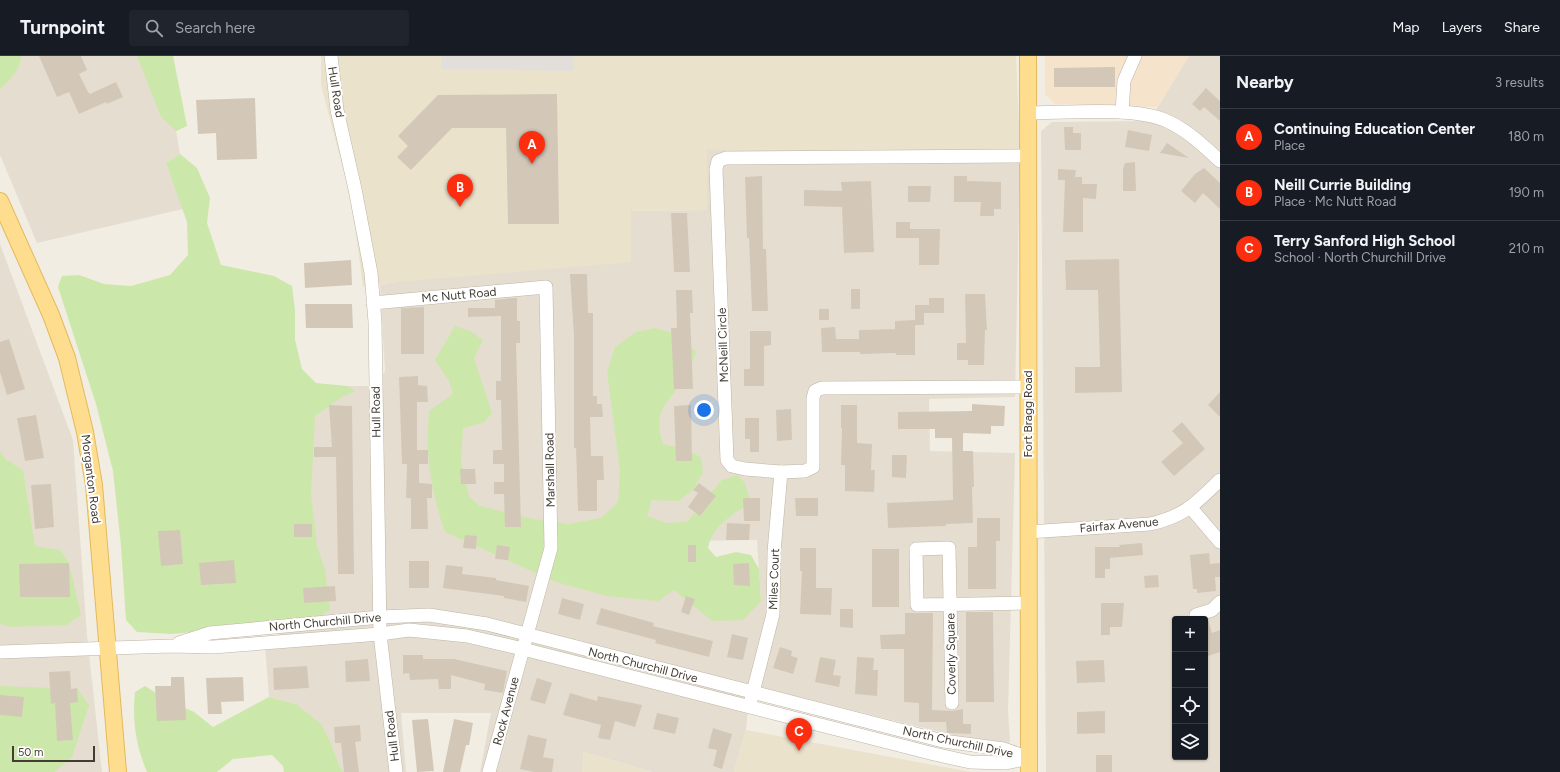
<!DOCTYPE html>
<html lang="en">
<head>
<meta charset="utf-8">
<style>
  :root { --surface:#171b24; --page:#20242c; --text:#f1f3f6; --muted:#9ea1a6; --line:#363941; --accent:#fc2e0f }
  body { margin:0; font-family:Figtree,sans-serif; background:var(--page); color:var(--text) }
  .controls { position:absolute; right:12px; bottom:12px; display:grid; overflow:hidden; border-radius:4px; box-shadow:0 1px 3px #0004 }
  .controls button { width:36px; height:36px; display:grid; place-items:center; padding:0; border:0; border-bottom:1px solid var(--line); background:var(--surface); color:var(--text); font:20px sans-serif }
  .scale { position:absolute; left:12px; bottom:10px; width:83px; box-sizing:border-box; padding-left:4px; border:2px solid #433c33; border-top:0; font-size:11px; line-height:14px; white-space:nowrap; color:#433c33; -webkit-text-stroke:3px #fff; paint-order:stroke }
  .you { position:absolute; left:704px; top:354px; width:14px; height:14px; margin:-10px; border:3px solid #fff; border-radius:50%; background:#1a73e8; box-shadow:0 0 0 6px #1a73e833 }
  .badge { display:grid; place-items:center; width:26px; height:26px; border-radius:50%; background:var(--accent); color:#fff; font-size:13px; font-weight:700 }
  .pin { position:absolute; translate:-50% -33px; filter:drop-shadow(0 1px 2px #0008) }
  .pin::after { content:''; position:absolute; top:21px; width:14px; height:12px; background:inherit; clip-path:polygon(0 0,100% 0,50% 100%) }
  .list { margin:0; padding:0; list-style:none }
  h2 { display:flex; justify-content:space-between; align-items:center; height:52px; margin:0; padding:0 16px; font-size:17px }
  h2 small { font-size:13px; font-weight:400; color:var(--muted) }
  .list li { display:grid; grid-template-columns:26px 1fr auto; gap:12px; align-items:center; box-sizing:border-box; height:56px; padding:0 16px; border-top:1px solid var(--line) }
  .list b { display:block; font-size:15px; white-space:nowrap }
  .list p { margin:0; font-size:13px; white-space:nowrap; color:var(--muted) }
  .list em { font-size:13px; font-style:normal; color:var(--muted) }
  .icon { flex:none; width:22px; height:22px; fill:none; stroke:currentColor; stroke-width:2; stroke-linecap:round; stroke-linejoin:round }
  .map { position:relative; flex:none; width:1220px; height:716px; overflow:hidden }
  header { display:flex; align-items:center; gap:24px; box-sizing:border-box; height:56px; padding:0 20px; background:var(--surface); border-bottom:1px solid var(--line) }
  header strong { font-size:19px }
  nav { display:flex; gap:22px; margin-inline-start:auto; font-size:14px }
  .search { width:280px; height:36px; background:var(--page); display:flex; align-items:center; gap:10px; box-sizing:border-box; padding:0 14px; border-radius:4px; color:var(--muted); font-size:15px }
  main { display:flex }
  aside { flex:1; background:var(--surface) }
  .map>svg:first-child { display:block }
  .residential { fill:#e5ded0; fill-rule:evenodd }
  .commercial { fill:#f5e3cc }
  .education { fill:#ebe2cc }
  .green { fill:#cce7aa }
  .parking { fill:#e2dfdb }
  .building { fill:#d3c8b8 }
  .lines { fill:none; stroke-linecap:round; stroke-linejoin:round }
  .minor-casing { stroke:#bdb4a5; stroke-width:14 }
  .major-casing { stroke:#e4b95e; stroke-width:18 }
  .minor { stroke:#fff; stroke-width:13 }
  .major { stroke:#ffdd8e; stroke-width:16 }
  .labels { text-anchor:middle; stroke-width:4; stroke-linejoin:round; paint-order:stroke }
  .street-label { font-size:12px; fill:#433c33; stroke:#fff }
</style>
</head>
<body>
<header>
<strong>Turnpoint</strong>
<div class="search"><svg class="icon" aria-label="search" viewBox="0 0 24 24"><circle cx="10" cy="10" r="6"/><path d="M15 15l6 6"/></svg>Search here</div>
<nav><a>Map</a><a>Layers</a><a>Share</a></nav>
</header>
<main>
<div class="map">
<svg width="1220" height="716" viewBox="0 0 1220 716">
  <rect width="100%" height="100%" fill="#f1ede2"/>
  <g class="residential">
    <path d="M0,0H154L176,75L180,98L166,107L183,153L37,187L0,99Z"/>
    <path d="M1189,0H1220V716H1046L1041,75L1052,66L1149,65ZM1175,563H1205V701H1175Z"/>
    <path d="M707,93L1020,96L1015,341L929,343L930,395L1015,397L1008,655L1010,686L1001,691L750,629L746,674L734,716H652L584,696L582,716H480L491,657H401L406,716H318L296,648L269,641L265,591L290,568L279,393L347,330H372L385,316L380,229L396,226L631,155L707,154ZM757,484L761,545L673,485Z"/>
    <path d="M0,188L73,384L87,579L102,716H0Z"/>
  </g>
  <path class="commercial" d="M1045,0H1189L1157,51L1055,48L1045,38Z"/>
  <g class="education">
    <path d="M321,0H1016L1020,96L707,93V154L631,155V206L396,226L363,231L352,147L321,29Z"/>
    <path d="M746,674L971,716H734Z"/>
    <path d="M584,696L652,716H582Z"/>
  </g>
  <g class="green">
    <path d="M0,0H21C21,13 9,25 0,33Z"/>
    <path d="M137,0H173L187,70L176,75L161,61Z"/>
    <path d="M180,98L197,112L210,142L207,167L221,209L274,220L292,230L295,255V284L302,313L316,327L347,330L356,335L342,341L315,360L311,438L317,490L325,514L330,554L313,564L172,578L137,576L126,564L121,490L113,415L96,348L58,231L62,220L79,219L104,228L131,230L170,219L188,199L187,166L166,107Z"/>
    <path d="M455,270L470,275L483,284L474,302L492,357L483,367L463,372L461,405L469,441L480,450L528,462L568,468L601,462L618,446L620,415L607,316L615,291L636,276L655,272L680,279L696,296C693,304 690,312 686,319C671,347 651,350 663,388L685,393L701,401L703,416L693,434L678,445L652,444L647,460L666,467L687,466L722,424L737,419L745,427L751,447C733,457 712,471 708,492L716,501L736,496L751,499L759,513L761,545L743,564L712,565L674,534L658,545L607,540L556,526L445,476C431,437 425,397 429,355L453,338L449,325L435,304Z"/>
    <path d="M0,395L5,403L23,414L35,490L60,494L69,507L81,559L66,569L10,571L0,568Z"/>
    <path d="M0,630L78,633L89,649L72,701L54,716H0Z"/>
    <path d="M145,630L167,644L194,656L213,671L269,641L296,648L321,668L329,683L340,712L344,716H284L283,710L272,699L233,703L217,716H147C136,690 132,664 135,636Z"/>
  </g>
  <path class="parking" d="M442,0H574L573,15L441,13Z"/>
  <g class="building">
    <path d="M39,0H81L87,14L79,18L88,36L90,38L116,26L123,41L107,48L106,46L79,58L69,36L57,41Z"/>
    <path d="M1115,11V31H1054V12Z"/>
    <path d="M1206,32L1220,45V65L1204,51L1200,55L1192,48Z"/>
    <path d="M557,38L559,168H508L506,72H452L411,114L397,101L408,90L398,80L438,39Z"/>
    <path d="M255,42L257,103L217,104L216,77L198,78L196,44Z"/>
    <path d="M1064,71H1073V77H1081V94H1065Z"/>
    <path d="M1128,74L1152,79L1149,95L1125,91Z"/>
    <path d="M1167,87L1189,102L1160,97Z"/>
    <path d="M1135,106L1136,135H1123V113L1125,107Z"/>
    <path d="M1204,112L1220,127V153L1203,137L1195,147L1181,135L1195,118Z"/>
    <path d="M1058,113L1076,114L1075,121H1082V128H1097L1096,143L1083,142V176H1063L1065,124H1058Z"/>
    <path d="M762,120L763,193H766L768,255H752L749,182H747L745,121Z"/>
    <path d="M954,120H967V125L1001,126V153H994V160H980L981,146H954Z"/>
    <path d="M871,125L874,196L844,197L842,151L804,150V134L842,135L841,126Z"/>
    <path d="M908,130H931L930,146H908Z"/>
    <path d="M671,157H687L690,216H674Z"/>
    <path d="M896,166H910V173H940L939,209H919V182H896Z"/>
    <path d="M1119,203L1122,336L1075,337V311H1100L1098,234H1066L1065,204Z"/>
    <path d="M351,204L352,229L305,232L304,207Z"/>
    <path d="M570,218H587L588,257H593V340H597V348H602L603,361H590L591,400H603L604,424H597V455H578L576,392H574V280Z"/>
    <rect x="851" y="233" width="9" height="20"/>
    <path d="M676,234H692L693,257H690L693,333H674L671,272H677Z"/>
    <path d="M965,238H985L987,274H985L984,309H968V304H957V287H966Z"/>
    <path d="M512,242H517V265H520V287H516L521,471H505L504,438H494V426H504V408H493V394H502L501,344H496V325H501V260L468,261V252H495V244Z"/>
    <path d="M929,242H944V257H924V269H915V249H929Z"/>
    <path d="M305,248H352L353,272H306Z"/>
    <path d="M424,251V298H401V252Z"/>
    <rect x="819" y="253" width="10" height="11"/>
    <path d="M915,264V299H896V297L860,298V296H822L821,272L835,271L836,283H859V274L895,273V265Z"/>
    <path d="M750,275H771V289L764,290V330H744V313H750Z"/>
    <path d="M9,283L25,333L7,339L0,316V286Z"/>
    <path d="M418,320V329L427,330L428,346H417V394H428V408H419V427L432,428V442H427L428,473H411V442H406L407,408H402L399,321Z"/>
    <path d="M1220,336V361L1208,349Z"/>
    <path d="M972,348L1005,350L1004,370H991V378L963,377V395H973L974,431H972L973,467L946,468V470L888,472L887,447L953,444L952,382H935V373H898V356L972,355Z"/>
    <path d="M329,349L352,350L354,518H338L336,401H314V391H332Z"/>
    <path d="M691,349L692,405H676L674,350Z"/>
    <path d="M841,349H857V387L872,388L871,414H875L874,436L845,435V409H841L842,372H841Z"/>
    <path d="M791,353L792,384L777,385L776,354Z"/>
    <path d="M36,359L44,402L25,405L17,362Z"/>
    <path d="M745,362H759V396H750V383H745Z"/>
    <path d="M1182,366L1205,393L1174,420L1161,406L1183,387L1172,375Z"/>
    <path d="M892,399H907L906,422L892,421Z"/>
    <path d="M460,413H475L476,428H461Z"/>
    <path d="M699,427L716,440L700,460L688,451L698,437L693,434Z"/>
    <path d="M51,428L54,471L35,473L31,429Z"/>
    <path d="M743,442H760V465H744Z"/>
    <path d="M795,442H818V460H796Z"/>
    <path d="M977,462H1000V485H996V533H968V491H977Z"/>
    <path d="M727,467L750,468L749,484H726Z"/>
    <rect x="294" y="468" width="18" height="13"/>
    <path d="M180,474L183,508L161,510L158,475Z"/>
    <path d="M465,479L477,480L476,493L463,492Z"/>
    <path d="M1142,487L1143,499L1110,502V513H1105V522H1095V491H1120L1119,489Z"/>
    <path d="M497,489L510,491L508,504L495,503Z"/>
    <rect x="688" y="489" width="8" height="17"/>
    <path d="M800,492H816V532H832L831,559L800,558L802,515H800Z"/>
    <rect x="872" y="493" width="27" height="58"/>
    <path d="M1209,497L1210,508L1220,507V521H1215L1216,535L1197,537V533H1193L1190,499Z"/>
    <path d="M234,504L236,527L201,529L199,507Z"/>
    <rect x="409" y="505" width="20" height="27"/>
    <path d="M69,507L70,541H20L19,508Z"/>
    <path d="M749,507L750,530L734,529L733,508Z"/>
    <path d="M446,509L463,511L462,518L496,522V524L529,530L526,546L504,542V540L443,532Z"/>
    <path d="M1158,519L1159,531L1145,532L1144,520Z"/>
    <path d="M335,530L336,545L304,547L303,532Z"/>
    <path d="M686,540L695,543L689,559L681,556Z"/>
    <path d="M562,542L584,548L580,564L558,558Z"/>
    <path d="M1101,547H1124L1122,571H1110V579H1101Z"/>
    <path d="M601,552L654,567L653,570L713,585L709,601L655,587L656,584L596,568Z"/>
    <path d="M840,553H853V572L840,571Z"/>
    <path d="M966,556H993L994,646H966Z"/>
    <path d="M905,557H933L932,654L952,655L963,653V668H971V678L947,677L946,666H919V647L904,646V593H881L880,579L905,578Z"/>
    <path d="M1208,564L1212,577L1220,574V596L1208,600L1205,591V565Z"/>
    <path d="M732,578L748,582L743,604L727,601Z"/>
    <path d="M780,591L792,595L791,600L798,602L793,618L773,612Z"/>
    <path d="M403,599H423V603H454L507,615L503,637L484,634L485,628L451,619V633H439L438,623L410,624L409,617L403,618Z"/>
    <path d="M820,601L836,604L833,619L841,620L839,631L815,626Z"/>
    <path d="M857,601L874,602L873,614H878L877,640L855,638Z"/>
    <path d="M368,603L370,625L346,626L345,605Z"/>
    <path d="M1104,604L1105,626L1077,627L1076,605Z"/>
    <path d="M307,610L309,632L274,634L273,612Z"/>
    <path d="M70,615L71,633L77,632L78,646L70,647L73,684L57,685L55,647L51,648L49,616Z"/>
    <path d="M171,621H184L186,664L157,665L155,630H171Z"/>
    <path d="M243,621L244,645L221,646L222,658H208L206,622Z"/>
    <path d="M537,622L552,627L545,648L530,644Z"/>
    <path d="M570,637L597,645L598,640L642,649L635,671L615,665L610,684L598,682L601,669L563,659Z"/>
    <path d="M0,639L24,641L22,661L0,659Z"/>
    <path d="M1105,655V677L1077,678V656Z"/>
    <path d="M657,657L679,662L675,678L653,673Z"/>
    <path d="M428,663L434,715L417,716L412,664Z"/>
    <path d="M454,663L473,667L469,689H466L460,716H443Z"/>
    <path d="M360,669L361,685L355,686L359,716H344L341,687H335L334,671Z"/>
    <path d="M713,672L732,678L722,713L713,710L717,694L708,692Z"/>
    <path d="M528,679L547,683L543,701L554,703L552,716H534L520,713Z"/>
    <rect x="1096" y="699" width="16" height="17"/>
  </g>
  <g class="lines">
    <defs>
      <g id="minor">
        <path d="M331,0L337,54L355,133L371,217L375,266L380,578L396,716"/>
        <path d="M1122,56L1124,25L1135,0"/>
        <path d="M1027,57C1065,57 1134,50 1167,65C1187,74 1204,90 1220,105"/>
        <path d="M1027,100L726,102L718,105L716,113L727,404L732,410L745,413L781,416L805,415L813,411V342L815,335L822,332L1028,331"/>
        <path d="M373,247L546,231L551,492L489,716"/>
        <path d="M1191,452L1220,486"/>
        <path d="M1028,476L1150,468C1185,460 1195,448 1220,424"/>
        <path d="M1196,559L1212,554L1220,546"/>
        <path d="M179,587L210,577L380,561L429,559L487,568L943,685L1004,693L1029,702"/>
        <path d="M0,596L170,590L213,591L380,578L409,574L467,580L523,593L934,698L970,706L1006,707L1029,702"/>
        <path d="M751,644L773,558L774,496L781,416"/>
        <path d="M952,647L949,492L916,493L917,549L1029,547"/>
      </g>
      <g id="major">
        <path d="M1028,0L1029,716"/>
        <path d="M0,145L51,259L67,302L85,376L94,429L118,716"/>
      </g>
    </defs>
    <use href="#minor" class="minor-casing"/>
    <use href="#major" class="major-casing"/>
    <use href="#minor" class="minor"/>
    <use href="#major" class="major"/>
  </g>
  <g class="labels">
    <g class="street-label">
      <text transform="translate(336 36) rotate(81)" y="4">Hull Road</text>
      <text transform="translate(459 239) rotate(-5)" y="4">Mc Nutt Road</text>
      <text transform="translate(723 289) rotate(-92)" y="4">McNeill Circle</text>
      <text transform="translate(376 356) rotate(-91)" y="4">Hull Road</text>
      <text transform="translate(1028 358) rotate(-90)" y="4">Fort Bragg Road</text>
      <text transform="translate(550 414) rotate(-91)" y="4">Marshall Road</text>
      <text transform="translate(91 423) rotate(83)" y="4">Morganton Road</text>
      <text transform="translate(1119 469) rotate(-5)" y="4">Fairfax Avenue</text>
      <text transform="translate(774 523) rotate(-88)" y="4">Miles Court</text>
      <text transform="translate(325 566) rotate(-5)" y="4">North Churchill Drive</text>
      <text transform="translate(951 598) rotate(-91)" y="4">Coverly Square</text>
      <text transform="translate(643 609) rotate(14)" y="4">North Churchill Drive</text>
      <text transform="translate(506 655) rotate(-75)" y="4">Rock Avenue</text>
      <text transform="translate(392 680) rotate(-97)" y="4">Hull Road</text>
      <text transform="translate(958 686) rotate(12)" y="4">North Churchill Drive</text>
    </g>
  </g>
</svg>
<div class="controls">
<button>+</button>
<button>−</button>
<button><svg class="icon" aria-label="locate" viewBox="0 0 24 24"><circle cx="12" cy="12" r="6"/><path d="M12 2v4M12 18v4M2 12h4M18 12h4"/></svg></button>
<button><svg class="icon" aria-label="layers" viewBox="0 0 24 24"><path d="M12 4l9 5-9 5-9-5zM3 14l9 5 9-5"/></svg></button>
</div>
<div class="scale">50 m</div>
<div class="you"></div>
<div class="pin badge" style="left:532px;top:108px">A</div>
<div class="pin badge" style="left:460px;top:151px">B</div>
<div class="pin badge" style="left:799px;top:695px">C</div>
</div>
<aside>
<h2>Nearby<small>3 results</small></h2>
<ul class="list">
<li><span class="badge">A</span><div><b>Continuing Education Center</b><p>Place</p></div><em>180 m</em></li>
<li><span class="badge">B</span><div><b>Neill Currie Building</b><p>Place · Mc Nutt Road</p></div><em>190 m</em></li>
<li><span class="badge">C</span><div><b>Terry Sanford High School</b><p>School · North Churchill Drive</p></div><em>210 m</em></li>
</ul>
</aside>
</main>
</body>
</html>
